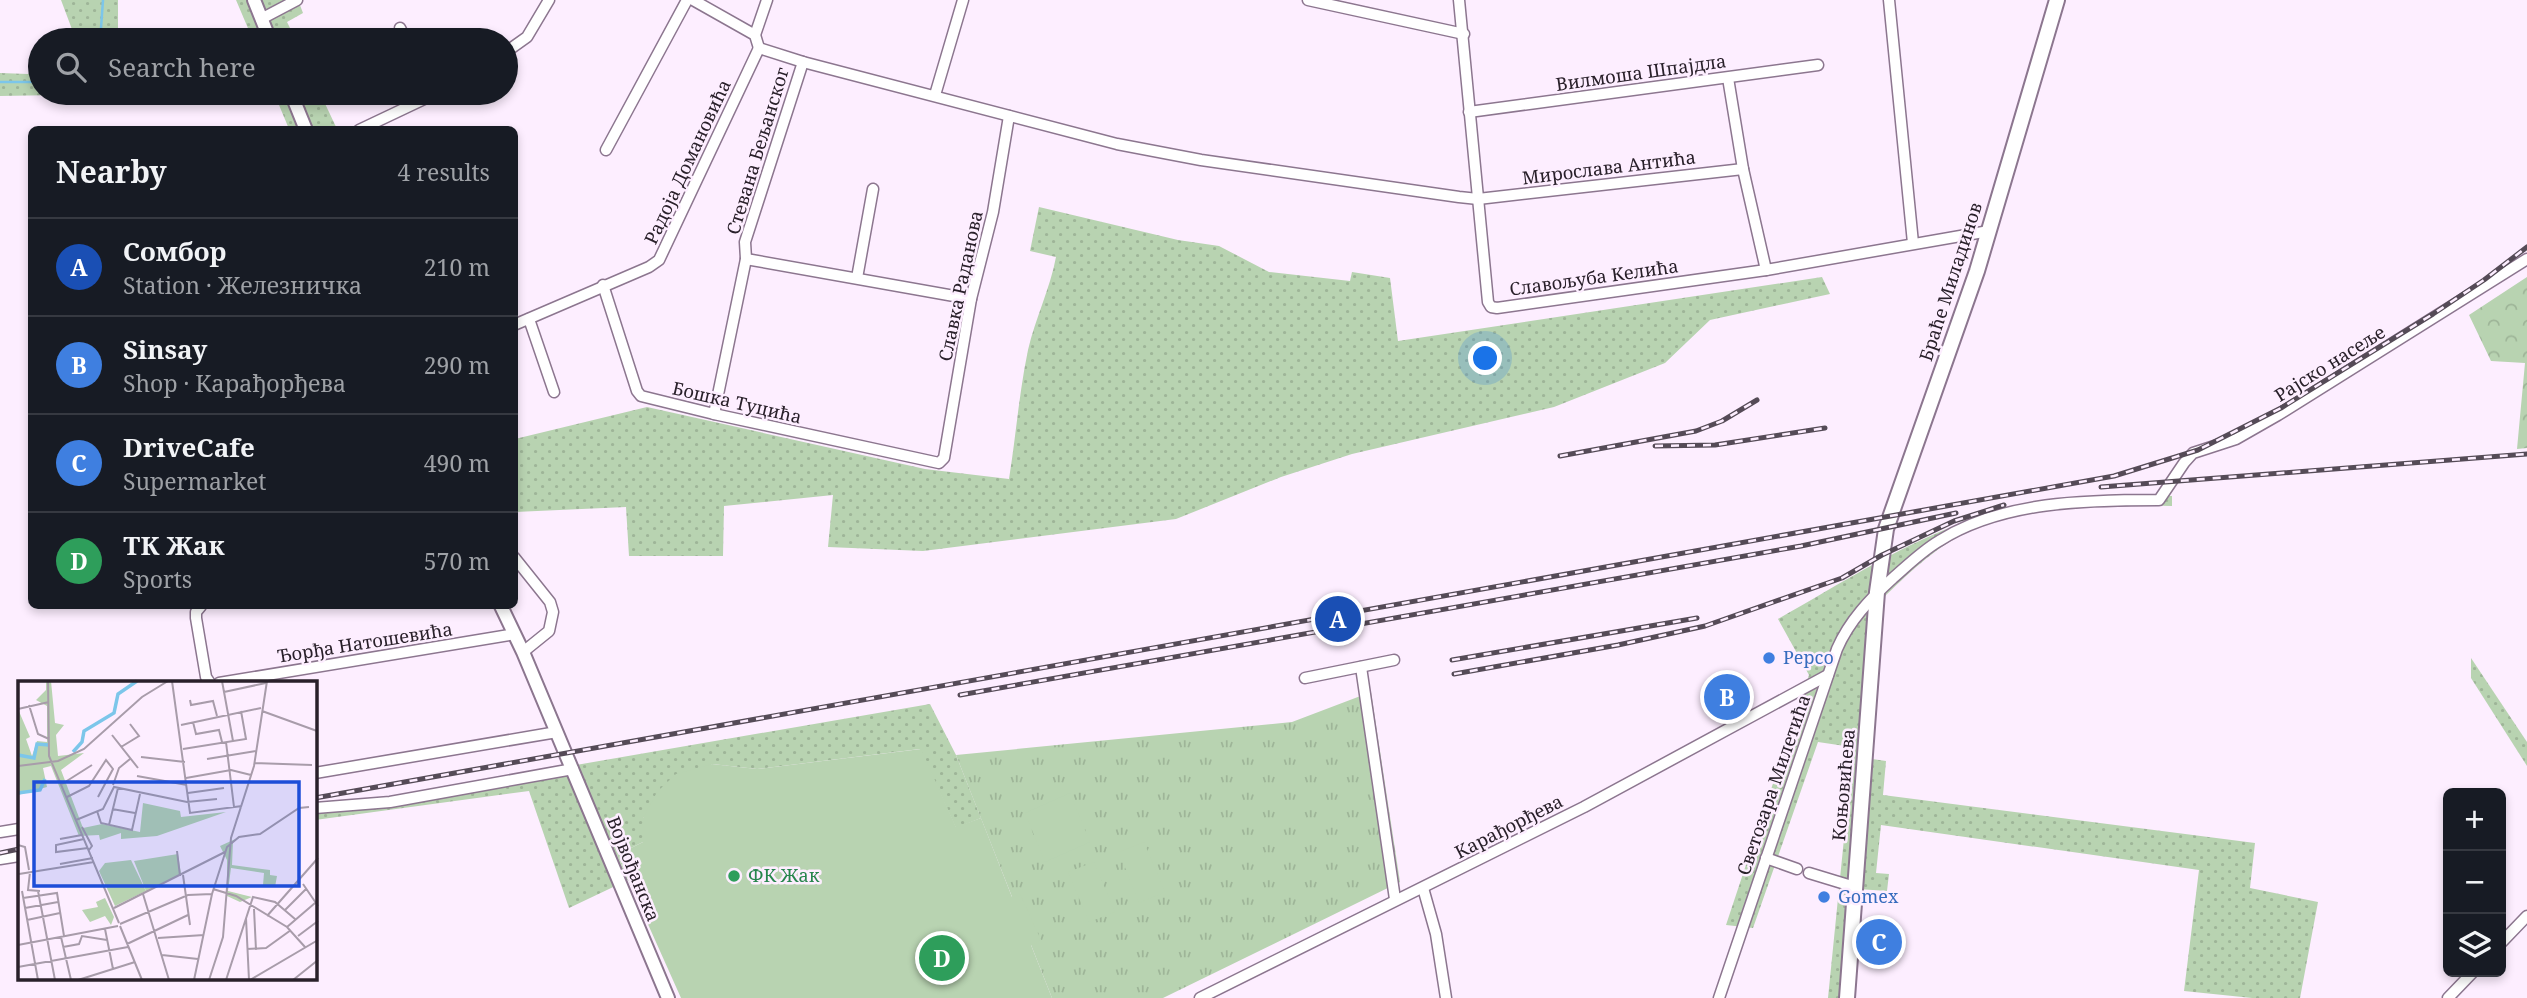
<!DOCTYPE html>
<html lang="en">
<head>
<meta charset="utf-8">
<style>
  :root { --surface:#171b24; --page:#20242c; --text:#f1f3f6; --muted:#9ea1a6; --line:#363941; --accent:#d93025 }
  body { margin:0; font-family:"Noto Serif",serif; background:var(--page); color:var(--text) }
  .controls { position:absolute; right:21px; bottom:21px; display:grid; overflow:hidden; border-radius:10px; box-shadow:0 4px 10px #0003 }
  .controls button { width:63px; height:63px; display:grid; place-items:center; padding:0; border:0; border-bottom:2px solid var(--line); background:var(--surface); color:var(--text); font:35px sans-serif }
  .you { position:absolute; left:1486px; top:359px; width:24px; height:24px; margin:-18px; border:5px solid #fff; border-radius:50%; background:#1a73e8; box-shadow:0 0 0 10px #1a73e833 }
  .badge { display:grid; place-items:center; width:46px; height:46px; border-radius:50%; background:var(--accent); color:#fff; font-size:23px; font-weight:700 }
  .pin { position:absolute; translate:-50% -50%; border:4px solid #fff; box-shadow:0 2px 7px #0006 }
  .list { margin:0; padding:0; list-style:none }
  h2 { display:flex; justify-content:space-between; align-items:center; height:91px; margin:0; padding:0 28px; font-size:30px }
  h2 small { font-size:23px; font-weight:400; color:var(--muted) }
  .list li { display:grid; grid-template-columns:46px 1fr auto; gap:21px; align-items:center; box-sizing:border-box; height:98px; padding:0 28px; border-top:2px solid var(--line) }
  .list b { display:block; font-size:26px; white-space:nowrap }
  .list p { margin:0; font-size:23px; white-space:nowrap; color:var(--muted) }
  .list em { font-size:23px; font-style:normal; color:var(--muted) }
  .icon { flex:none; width:38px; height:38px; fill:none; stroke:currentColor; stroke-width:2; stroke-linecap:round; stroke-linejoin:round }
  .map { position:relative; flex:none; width:2527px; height:998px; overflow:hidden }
  .search { position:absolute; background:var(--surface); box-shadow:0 4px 10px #0003; left:28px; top:28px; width:490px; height:77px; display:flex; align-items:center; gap:18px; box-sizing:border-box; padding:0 24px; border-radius:38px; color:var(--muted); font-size:26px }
  .panel { position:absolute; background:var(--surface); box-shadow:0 4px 10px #0003; left:28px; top:126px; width:490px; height:483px; border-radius:10px }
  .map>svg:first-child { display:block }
  .grass { fill:url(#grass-dots) }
  .forest { fill:url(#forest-crowns) }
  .park { fill:url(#park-tufts) }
  .pitch { fill:#b8d3b1 }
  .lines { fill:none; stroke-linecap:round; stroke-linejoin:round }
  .stream { stroke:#7cc6ea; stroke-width:2.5 }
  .minor-casing { stroke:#8c768f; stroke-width:13 }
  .tertiary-casing { stroke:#8c768f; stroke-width:16 }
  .secondary-casing { stroke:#8c768f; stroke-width:18 }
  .minor { stroke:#fff; stroke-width:10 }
  .tertiary { stroke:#fff; stroke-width:12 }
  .secondary { stroke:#fff; stroke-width:14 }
  .rail-casing { stroke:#554b57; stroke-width:5 }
  .rail { stroke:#fdeeff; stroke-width:2.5; stroke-dasharray:8; stroke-linecap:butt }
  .shop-dot { fill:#3f7fe0; stroke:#fdeeff; stroke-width:2.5 }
  .leisure-dot { fill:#2e9e5b; stroke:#fdeeff; stroke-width:2.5 }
  .labels { text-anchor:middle; stroke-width:5; stroke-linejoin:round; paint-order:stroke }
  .street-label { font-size:18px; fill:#29202a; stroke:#fdeeff }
  .shop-label { font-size:18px; fill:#366cbe; stroke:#fdeeff; text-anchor:start }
  .leisure-label { font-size:18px; fill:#27864d; stroke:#fdeeff; text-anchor:start }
  .inset-river { fill:none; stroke:#7cc6ea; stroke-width:3.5 }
  .inset-road { fill:none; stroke:#a89caa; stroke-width:2 }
  .view { fill:#1d4ed8; fill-opacity:0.15; stroke:#1d4ed8; stroke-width:3.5 }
  .inset-edge { fill:none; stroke:#29202a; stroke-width:3.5 }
</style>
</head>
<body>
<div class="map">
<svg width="2527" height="998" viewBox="0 0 2527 998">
  <defs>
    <pattern id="grass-dots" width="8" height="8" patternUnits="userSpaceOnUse" patternTransform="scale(1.75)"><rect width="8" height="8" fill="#b8d3b1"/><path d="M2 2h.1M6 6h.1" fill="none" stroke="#9eb598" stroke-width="1.8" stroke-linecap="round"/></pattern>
    <pattern id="forest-crowns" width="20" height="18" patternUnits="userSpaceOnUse" patternTransform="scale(1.75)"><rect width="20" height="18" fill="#b8d3b1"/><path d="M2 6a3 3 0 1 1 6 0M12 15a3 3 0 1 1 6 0" fill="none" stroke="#9eb598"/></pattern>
    <pattern id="park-tufts" width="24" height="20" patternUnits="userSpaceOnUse" patternTransform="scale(1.75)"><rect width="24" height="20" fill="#b8d3b1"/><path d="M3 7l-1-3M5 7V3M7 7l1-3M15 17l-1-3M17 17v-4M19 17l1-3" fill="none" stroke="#9eb598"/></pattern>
  </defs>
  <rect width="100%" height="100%" fill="#fdeeff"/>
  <g class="grass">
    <path d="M61,0H118V40H76Z"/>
    <path d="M236,0H298L303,13L287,22L296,40H253Z"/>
    <path d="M40,65V93H62L59,95L0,96V73L28,74Z"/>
    <path d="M274,93H320L337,129H289Z"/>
    <path d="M1039,207L1178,240L1219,246L1269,272L1350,281L1352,272L1390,278L1398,341L1822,277L1830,294L1710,320L1665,363L1554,407L1352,454L1281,477L1176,519L923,551L828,547L833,495L724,506L723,556H629L626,507L515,512V439L647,407L925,469L1009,479C1016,436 1019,393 1028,350C1035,319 1050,289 1056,257L1030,251Z"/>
    <path d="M2123,494L2172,496V506C2104,504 2029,503 1966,533C1934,548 1907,575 1882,599L1872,759L1886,761L1883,795L2255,843L2250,888L2318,902L2300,998H2252L2184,991L2199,870L1881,825L1876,873L1889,874L1887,891L1858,889L1852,998H1828L1853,749L1845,746L1818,742L1753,928L1726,925L1809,675L1778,619C1840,584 1911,538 1980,517C2025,503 2075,497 2123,494Z"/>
    <path d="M2471,658L2527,742V766L2471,678Z"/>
    <path d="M930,704L956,755L981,818L956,828L920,749L757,769L712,764L643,818V842L617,855L628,880L569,908L529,791L315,820V810Z"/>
  </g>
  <path class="forest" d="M2527,277V448L2517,449L2525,363L2491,361L2469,315Z"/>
  <path class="park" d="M1371,692L1400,882L1163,998H1052L956,755L1292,722Z"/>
  <g class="pitch">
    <path d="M921,749L956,827L981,818L1012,897L1020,894L1041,940L1031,945L1052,998H681L617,855L643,842V818L657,792L676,774L712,764L757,769Z"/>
    <path d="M1070,793L1090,842L1045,862L1025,813Z"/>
    <path d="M1144,842L1165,892L1139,903L1119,852Z"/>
    <path d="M1094,862L1115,912L1089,922L1068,872Z"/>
  </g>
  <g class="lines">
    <g class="stream">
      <path d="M93,40L101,28L103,0"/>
      <path d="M0,82H40"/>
    </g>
    <defs>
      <g id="minor">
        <path d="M693,0L755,35L759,48"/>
        <path d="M1308,0L1464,34"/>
        <path d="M1459,0L1488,302L1491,307L1497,308L1766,270L1989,231"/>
        <path d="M1889,0L1913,243"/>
        <path d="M261,19L297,0"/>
        <path d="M400,28L406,40"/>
        <path d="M755,35L767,0"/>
        <path d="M506,52L527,37L549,0"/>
        <path d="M1728,78L1743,169L1766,270"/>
        <path d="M935,95L963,0"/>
        <path d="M1469,112L1818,65"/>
        <path d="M359,130L437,93"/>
        <path d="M606,150L687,0"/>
        <path d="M746,259L971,299"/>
        <path d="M857,278L873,189"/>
        <path d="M603,285L637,391L641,396L714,414L939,463L944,458L971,299L993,212L1009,116"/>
        <path d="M529,319L554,392"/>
        <path d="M514,325L649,267L659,260L759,48L803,62L1117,144L1201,160L1459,197L1478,199L1743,169"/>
        <path d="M714,414L746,259L745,242L803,62"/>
        <path d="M514,557L550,602L553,612L549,631L523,652"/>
        <path d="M201,606L196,612V618L206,677L210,683"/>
        <path d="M1361,667L1395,899"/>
        <path d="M1305,678L1394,660"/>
        <path d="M219,683L515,634"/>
        <path d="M315,773L557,732"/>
        <path d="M315,808L390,802L573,769"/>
        <path d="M0,832L19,829"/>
        <path d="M1766,858L1797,869"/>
        <path d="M0,859L19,856"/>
        <path d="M1809,873L1855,887"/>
        <path d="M1423,888L1436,934L1446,998"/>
        <path d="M2501,943L2527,916"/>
        <path d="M1200,998L1584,807L1828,675"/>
        <path d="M1719,998L1837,649C1849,621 1870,599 1893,578C1908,565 1922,551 1939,541C2002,501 2087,500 2159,500L2184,463L2193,453L2236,439L2278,415L2527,259"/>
        <path d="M2448,998L2473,972"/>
      </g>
      <g id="tertiary">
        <path d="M254,0L270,40"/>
        <path d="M291,93L306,130"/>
        <path d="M501,606L523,652L668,998"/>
      </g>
      <path id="secondary" d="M1847,998L1877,592L1886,529L1977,271L2057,0"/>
    </defs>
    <use href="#minor" class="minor-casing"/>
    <use href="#tertiary" class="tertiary-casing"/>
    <use href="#secondary" class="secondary-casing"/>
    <use href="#minor" class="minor"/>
    <use href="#tertiary" class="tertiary"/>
    <use href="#secondary" class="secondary"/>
    <defs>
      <g id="rail">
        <path d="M1655,446L1715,445L1825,428"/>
        <path d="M1560,456L1696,431L1722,421L1757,400"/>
        <path d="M2101,487L2527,454"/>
        <path d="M1452,660L1697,618"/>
        <path d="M1454,674L1618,645L1705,626L1842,578L1882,555L1954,521L2004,505"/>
        <path d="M960,695L1801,546L1956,513"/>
        <path d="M315,798L2114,476L2198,450L2281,408L2433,314L2484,280L2527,247"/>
        <path d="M0,853L19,849"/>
      </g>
    </defs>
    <use href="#rail" class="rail-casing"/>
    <use href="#rail" class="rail"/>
  </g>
  <g class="shop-dot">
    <circle cx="1769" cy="658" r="7"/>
    <circle cx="1824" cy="897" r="7"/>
  </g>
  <circle class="leisure-dot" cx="734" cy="876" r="7"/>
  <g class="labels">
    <g class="street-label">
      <text transform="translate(1641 73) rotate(-8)" y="6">Вилмоша Шпајдла</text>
      <text transform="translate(758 151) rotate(-73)" y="6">Стевана Бељанског</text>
      <text transform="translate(688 162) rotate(-65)" y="6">Радоја Домановића</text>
      <text transform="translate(1609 168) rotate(-7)" y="6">Мирослава Антића</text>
      <text transform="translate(1594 278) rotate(-8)" y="6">Славољуба Келића</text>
      <text transform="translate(1951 282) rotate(-72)" y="6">Браће Миладинов</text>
      <text transform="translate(961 286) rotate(-78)" y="6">Славка Раданова</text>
      <text transform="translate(2330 364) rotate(-32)" y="6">Рајско насеље</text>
      <text transform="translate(737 403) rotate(13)" y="6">Бошка Туцића</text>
      <text transform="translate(365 643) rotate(-9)" y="6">Ђорђа Натошевића</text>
      <text transform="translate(1774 785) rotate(-71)" y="6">Светозара Милетића</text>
      <text transform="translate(1844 785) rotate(-85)" y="6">Коњовићева</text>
      <text transform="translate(1509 827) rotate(-27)" y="6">Карађорђева</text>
      <text transform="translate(633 869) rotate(68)" y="6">Војвођанска</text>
    </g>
    <g class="shop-label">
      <text x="1783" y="664">Pepco</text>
      <text x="1838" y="903">Gomex</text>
    </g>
    <g class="leisure-label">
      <text x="748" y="882">ФК Жак</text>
    </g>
  </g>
  <g transform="translate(18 681)">
    <rect width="299" height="299" fill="#fdeeff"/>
    <path d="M28,0H33L37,42L46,44L38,54L40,75L66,72L43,89L65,147L84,143L122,151L125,122L162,130L163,136L208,131L139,155L103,158V152L82,159L81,154L61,155L33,85L25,87L29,106L0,114V28L12,56L8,58L14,75L19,60L29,61V25L18,19L28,9ZM224,155L215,161L214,184L252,189V194L259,195L257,206L245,204L246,192L213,187L210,210L234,216L222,221L209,215V179L202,165Z" fill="#b8d3b1"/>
    <path d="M160,173L163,193L128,210L116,180ZM87,217L96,236L93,244L87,235L72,241L64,229L80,226L78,221Z" fill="#b8d3b1"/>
    <path d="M113,179L128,210L97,225L81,190L87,182Z" fill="#b8d3b1"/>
    <path class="inset-river" d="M55,71L64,61L66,50L96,32L100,13L119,0M0,74L16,77L19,63L31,64M0,112L22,109L27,98"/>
    <path class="inset-road" d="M30,0L31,75L101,242M154,0L172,132L224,125M204,0L215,60M206,11L248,2M172,19L173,24L195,20L199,35M11,24L20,53L31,58M0,28L31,21M244,30L299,50M175,41L178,53L201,49L204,61M163,44L243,27M94,54L120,87M208,61L216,126M103,66L121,55L112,43M165,68L228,58L223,30M123,76L167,81M189,78L238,70M236,82L294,84M0,85L40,80L66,68L124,16L150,0M119,95L169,104M168,97L213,89L233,94M44,103L74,84M95,104L101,87L112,78M170,112L206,107M49,116L71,105L88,79L95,88L80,116M94,128L117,132M79,130L83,142L114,149L122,113M58,139L85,128L96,106L169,121L199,118M91,144L100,107M64,146L74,165L71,169M42,158L64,154M66,158L38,164V171L70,167M0,164L7,166L11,189M159,170L162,195M42,183L75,177M12,191L10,209L22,210M1,193L76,181M165,194L172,244M285,203L300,225M195,208L218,215L269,246L287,266M4,210L20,299M20,210L37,299M125,213L151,299M5,217L39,212L46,255M7,227L40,221M96,227L207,171M236,228L238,269M267,229L288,208M249,235L300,177M228,237L231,299M9,239L42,232M102,243L170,214L194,213M102,245L124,299M269,246L297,222M87,248L95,288M280,255L300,240M43,256L53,299M140,257L186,254M109,263L170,234M0,264L100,245M45,266L61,263L64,255L89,259M229,268L248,267L273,249M144,274L180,278M0,286L110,266M60,299L117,281M176,299L194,213L209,166L221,156L242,153L281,127L291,126M191,299L205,256L213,157L236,85L249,0M208,299L235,216L257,221L277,238M232,299L300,259M275,299L300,279"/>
    <path class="view" d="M16,101H281V205H16Z"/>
    <rect width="299" height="299" class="inset-edge"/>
  </g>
</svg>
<div class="controls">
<button>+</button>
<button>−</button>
<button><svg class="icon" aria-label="layers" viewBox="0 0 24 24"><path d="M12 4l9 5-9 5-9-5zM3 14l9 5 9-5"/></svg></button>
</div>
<div class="you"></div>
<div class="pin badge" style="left:1338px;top:619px;background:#1a4fb4">A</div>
<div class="pin badge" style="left:1727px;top:697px;background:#3f7fe0">B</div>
<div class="pin badge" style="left:1879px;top:942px;background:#3f7fe0">C</div>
<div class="pin badge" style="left:942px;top:958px;background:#2e9e5b">D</div>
<div class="search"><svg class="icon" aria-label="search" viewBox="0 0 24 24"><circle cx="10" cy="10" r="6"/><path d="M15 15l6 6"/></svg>Search here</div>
<section class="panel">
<h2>Nearby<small>4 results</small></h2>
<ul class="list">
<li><span class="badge" style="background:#1a4fb4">A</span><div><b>Сомбор</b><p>Station · Железничка</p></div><em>210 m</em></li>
<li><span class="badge" style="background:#3f7fe0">B</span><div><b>Sinsay</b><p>Shop · Карађорђева</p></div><em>290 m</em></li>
<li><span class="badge" style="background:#3f7fe0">C</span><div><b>DriveCafe</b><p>Supermarket</p></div><em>490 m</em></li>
<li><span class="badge" style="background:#2e9e5b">D</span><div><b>ТК Жак</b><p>Sports</p></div><em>570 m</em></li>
</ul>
</section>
</div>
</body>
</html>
